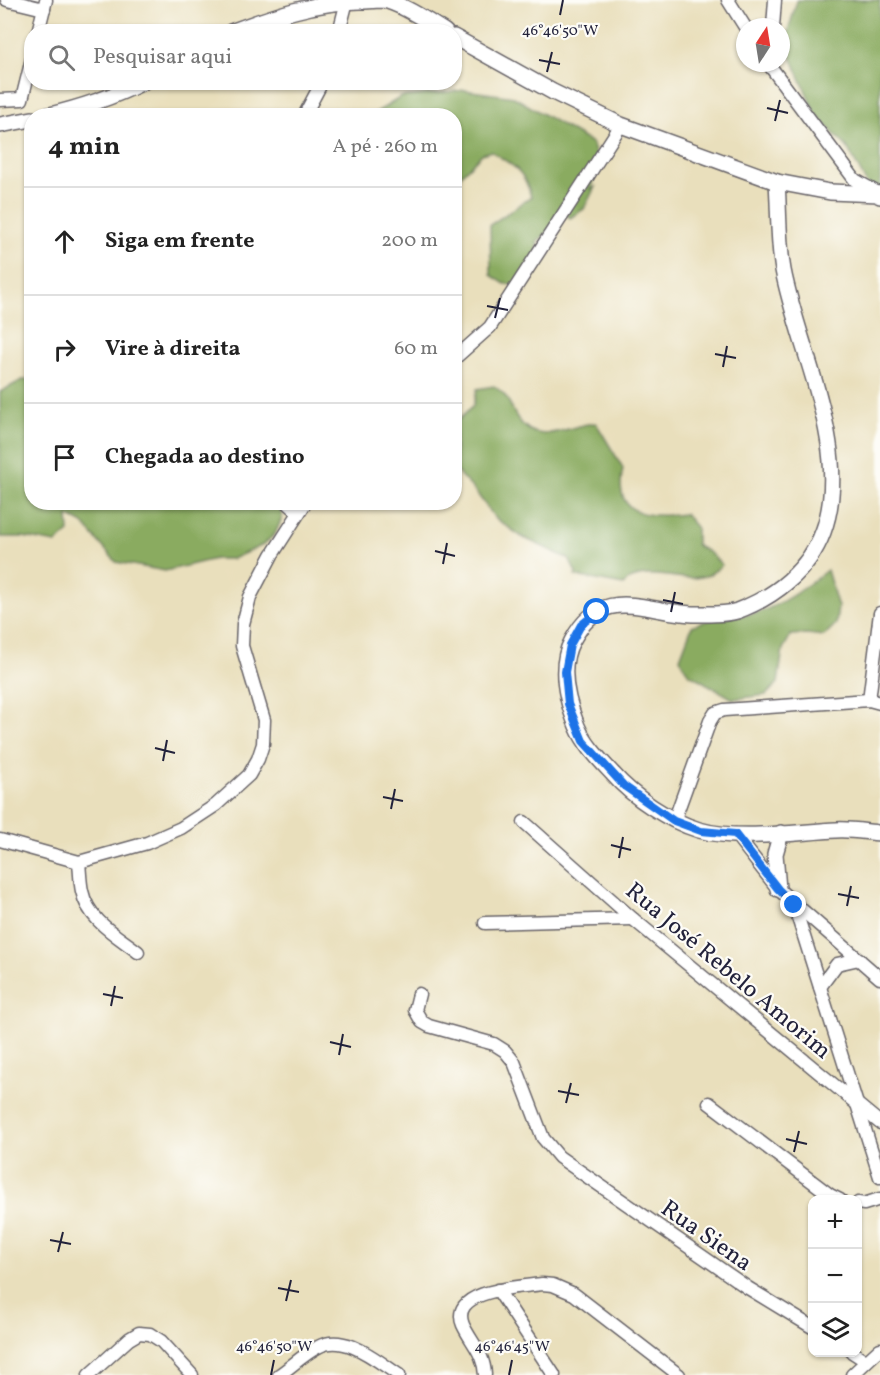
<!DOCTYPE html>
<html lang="pt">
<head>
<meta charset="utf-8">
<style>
  :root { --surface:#fff; --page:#f6f6f6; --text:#222; --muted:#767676; --line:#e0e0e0 }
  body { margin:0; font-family:Vollkorn,serif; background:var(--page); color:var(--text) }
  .controls { position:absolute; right:18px; bottom:18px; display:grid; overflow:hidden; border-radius:12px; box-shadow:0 2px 4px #0004 }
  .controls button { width:54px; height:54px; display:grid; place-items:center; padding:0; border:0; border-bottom:2px solid var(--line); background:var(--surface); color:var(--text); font:30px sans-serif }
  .compass { position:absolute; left:736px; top:18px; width:54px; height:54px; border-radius:50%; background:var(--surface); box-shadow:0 2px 4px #0004; rotate:12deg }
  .stop { position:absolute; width:18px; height:18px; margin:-14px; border:4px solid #1a73e8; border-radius:50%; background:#fff }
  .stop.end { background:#1a73e8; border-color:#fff; box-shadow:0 2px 6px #0008 }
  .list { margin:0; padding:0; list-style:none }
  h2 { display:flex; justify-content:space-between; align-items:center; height:78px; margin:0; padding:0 24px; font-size:26px }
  h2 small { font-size:20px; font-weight:400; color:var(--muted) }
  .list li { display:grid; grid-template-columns:39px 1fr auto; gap:18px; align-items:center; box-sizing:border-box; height:108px; padding:0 24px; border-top:2px solid var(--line) }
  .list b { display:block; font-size:22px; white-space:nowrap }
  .list em { font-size:20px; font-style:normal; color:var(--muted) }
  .icon { flex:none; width:33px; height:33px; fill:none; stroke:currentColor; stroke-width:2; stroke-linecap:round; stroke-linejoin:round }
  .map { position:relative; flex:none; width:880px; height:1375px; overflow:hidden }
  .search { position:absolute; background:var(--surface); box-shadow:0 2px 4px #0004; left:24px; top:24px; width:438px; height:66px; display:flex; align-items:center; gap:15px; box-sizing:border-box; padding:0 21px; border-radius:24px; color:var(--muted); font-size:22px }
  .panel { position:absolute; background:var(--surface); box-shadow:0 2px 4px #0004; left:24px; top:108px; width:438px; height:402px; border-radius:24px }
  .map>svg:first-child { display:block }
  .forest { fill:#8aab60; stroke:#56664e; stroke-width:1.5 }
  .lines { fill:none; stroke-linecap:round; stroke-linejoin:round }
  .minor-casing { stroke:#686468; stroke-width:15 }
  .tertiary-casing { stroke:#686468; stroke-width:18 }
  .minor { stroke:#fff; stroke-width:12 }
  .tertiary { stroke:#fff; stroke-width:15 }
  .route { stroke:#1a73e8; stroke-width:8 }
  .ticks { fill:none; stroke:#22223b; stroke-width:2 }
  .labels { text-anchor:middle; stroke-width:4.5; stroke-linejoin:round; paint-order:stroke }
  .street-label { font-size:24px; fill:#22223b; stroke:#fdfcf7 }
  .ticks-label { font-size:15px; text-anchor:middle; fill:#22223b; stroke:#fdfcf7; stroke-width:4.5; stroke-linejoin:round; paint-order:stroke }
</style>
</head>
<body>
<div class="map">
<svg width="880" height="1375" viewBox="0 0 880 1375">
  <rect width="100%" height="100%" fill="#fdfcf7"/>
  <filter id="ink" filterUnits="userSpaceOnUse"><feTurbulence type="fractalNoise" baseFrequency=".0167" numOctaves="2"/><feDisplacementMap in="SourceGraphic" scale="12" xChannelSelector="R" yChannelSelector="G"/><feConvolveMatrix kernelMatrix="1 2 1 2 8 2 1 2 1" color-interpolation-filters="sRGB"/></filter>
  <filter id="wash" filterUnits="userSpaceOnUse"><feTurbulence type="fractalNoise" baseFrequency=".008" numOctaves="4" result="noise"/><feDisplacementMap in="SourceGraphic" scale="24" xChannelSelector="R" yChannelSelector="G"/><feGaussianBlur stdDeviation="1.35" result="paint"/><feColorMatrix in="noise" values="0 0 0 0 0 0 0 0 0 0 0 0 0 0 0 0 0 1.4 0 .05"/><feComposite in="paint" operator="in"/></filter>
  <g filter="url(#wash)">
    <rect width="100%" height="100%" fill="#e9dfbc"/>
    <g class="forest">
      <path d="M797,0H880V195L870,190L847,147L816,115L789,52L787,35Z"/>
      <path d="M465,90L514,97L592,143L598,160L591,189L595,187L584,209L570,218L566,214L537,242C539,263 537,271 522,286L505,284L491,275L490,225L531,197C524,168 513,167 491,151L482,154L455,181L454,116H370L401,97Z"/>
      <path d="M22,380H31L32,502L282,503V518L275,534L263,545L232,559H215L165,571L116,562L83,524L68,516L69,532L56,543L23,537H0V392Z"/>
      <path d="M494,386C512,399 507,403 518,419C539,449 568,424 596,423L623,468C612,517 649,518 685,514L696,527V545L710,553L722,565C717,569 712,574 706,576C677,584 644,563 623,585L575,576L576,573L569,559L522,537L495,518L475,491L455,470V423L473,406L477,389Z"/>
      <path d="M827,570L838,607L836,624L824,636L807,634L791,635L783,649L778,683L766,695L733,699L688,673L680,658L692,626C714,616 733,618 756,613C781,606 807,586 827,570Z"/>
    </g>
  </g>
  <g filter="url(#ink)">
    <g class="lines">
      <defs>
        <g id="minor">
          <path d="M7,0L44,9"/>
          <path d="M728,0L745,27"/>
          <path d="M773,27L775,0"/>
          <path d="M38,32L46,0"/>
          <path d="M339,32L347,1"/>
          <path d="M770,63V66L855,180L878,193"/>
          <path d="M0,100L22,99L32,59"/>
          <path d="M304,116L322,82"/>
          <path d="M454,359L490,327L621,125"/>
          <path d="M287,502L298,512"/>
          <path d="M869,700L880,613"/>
          <path d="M674,821L710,721L715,713L724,710L869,700L880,703"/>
          <path d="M524,822L633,919L880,1123"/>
          <path d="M735,834L778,889L880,978"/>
          <path d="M0,840L79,862L147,843L181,828L216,805L249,775L258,759L263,744L264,720L242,646L243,624L250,597L272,555L306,502"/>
          <path d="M79,862C80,872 80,882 82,891C88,920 116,935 138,952"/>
          <path d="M794,905L880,1177"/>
          <path d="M485,923L633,919"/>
          <path d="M820,987L837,964L859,959"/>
          <path d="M419,994L415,1010L422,1022L429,1026L494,1044L505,1051L514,1062L543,1138L559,1157L748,1288L812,1327"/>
          <path d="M709,1103L830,1195L840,1200"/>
          <path d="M858,1203L864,1204L880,1199"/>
          <path d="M498,1290L554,1375"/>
          <path d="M852,1352L866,1361"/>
          <path d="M89,1375L129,1339L139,1333L150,1334L161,1341L192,1375"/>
          <path d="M279,1375C292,1366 304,1354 318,1347C345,1332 377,1361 399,1375"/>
          <path d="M485,1375C484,1353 472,1344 463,1325C448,1289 522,1287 542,1284L553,1285L574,1294L679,1375"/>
          <path d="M852,1375L880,1349"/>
        </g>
        <g id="tertiary">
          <path d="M231,32C273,16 315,2 360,1C368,1 377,0 384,0C402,4 429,22 445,32"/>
          <path d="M454,37L553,92L621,125L777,182L830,192L879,194L880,196"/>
          <path d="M46,116C80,108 111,98 143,82"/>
          <path d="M0,125L32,119"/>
          <path d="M777,182C779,211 778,242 783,270C798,349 853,452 823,532C809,570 775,597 737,611C725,615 706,614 693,614C645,613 603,582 572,641C558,667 567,701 577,726C585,745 599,759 613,774C633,797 669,821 699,830C737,841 796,832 836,830C851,829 866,832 880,833"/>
          <path d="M778,889L775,854L781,833"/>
        </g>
      </defs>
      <use href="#minor" class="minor-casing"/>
      <use href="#tertiary" class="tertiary-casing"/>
      <use href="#minor" class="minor"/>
      <use href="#tertiary" class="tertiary"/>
    </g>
  </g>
  <g class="lines" filter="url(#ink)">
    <path class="route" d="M597,612L581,625L570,645L565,672L568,704L583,741L624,786L674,821L701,831L735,834L778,889L794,905"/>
  </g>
  <path class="ticks" d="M560,15L563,0M539,60L560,64M547,72L552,52M767,108L788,113M775,121L780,100M487,306L508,310M495,318L500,298M715,354L736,358M723,367L727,346M435,551L455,556M443,564L447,543M663,600L683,604M671,612L675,592M155,748L175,753M163,761L167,740M383,797L403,801M391,809L395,789M611,845L631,850M619,858L623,837M838,894L859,898M847,906L851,886M103,994L123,998M111,1006L115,986M330,1042L351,1047M339,1055L343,1034M558,1091L579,1095M566,1103L571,1083M786,1139L807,1144M794,1152L799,1131M50,1240L71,1244M58,1252L63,1232M278,1288L299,1292M286,1301L291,1280M271,1375L274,1360M509,1375L512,1360"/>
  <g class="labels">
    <g class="street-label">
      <text transform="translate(729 970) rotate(40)" y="8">Rua José Rebelo Amorim</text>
      <text transform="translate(707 1235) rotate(35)" y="8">Rua Siena</text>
    </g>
  </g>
  <g class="ticks-label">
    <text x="560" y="35">46°46'50"W</text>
    <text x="274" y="1351">46°46'50"W</text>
    <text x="512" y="1351">46°46'45"W</text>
  </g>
</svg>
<div class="controls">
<button>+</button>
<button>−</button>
<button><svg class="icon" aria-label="layers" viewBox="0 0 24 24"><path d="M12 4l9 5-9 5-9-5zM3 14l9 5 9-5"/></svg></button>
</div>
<svg class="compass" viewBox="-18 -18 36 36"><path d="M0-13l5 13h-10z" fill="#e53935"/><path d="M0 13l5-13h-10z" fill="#767676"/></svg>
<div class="stop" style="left:597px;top:612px"></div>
<div class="stop end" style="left:794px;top:905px"></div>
<div class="search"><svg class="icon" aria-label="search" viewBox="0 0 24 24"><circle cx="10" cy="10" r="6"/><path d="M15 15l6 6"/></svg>Pesquisar aqui</div>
<section class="panel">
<h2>4 min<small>A pé · 260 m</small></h2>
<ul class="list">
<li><svg class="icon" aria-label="ahead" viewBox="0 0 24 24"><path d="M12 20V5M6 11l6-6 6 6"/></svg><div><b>Siga em frente</b></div><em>200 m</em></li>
<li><svg class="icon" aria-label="right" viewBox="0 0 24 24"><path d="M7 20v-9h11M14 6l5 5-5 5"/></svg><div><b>Vire à direita</b></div><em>60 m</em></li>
<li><svg class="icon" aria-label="arrive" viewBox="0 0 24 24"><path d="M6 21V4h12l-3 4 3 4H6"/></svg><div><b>Chegada ao destino</b></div></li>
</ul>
</section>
</div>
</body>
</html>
